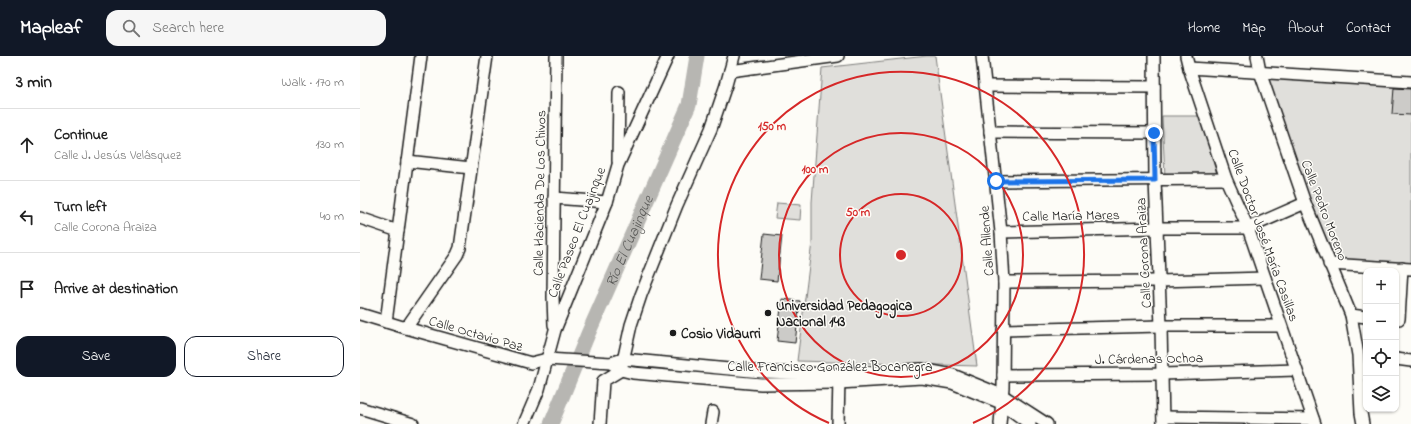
<!DOCTYPE html>
<html lang="en">
<head>
<meta charset="utf-8">
<style>
  :root { --surface:#fff; --page:#f6f6f6; --text:#222; --muted:#767676; --line:#e0e0e0; --accent:#111827 }
  body { margin:0; font-family:"Indie Flower",sans-serif; background:var(--page); color:var(--text) }
  .controls { position:absolute; right:12px; bottom:12px; display:grid; overflow:hidden; border-radius:8px; box-shadow:0 1px 3px #0004 }
  .controls button { width:36px; height:36px; display:grid; place-items:center; padding:0; border:0; border-bottom:1px solid var(--line); background:var(--surface); color:var(--text); font:20px sans-serif }
  .stop { position:absolute; width:12px; height:12px; margin:-9px; border:3px solid #1a73e8; border-radius:50%; background:#fff }
  .stop.end { background:#1a73e8; border-color:#fff; box-shadow:0 1px 4px #0008 }
  .list { margin:0; padding:0; list-style:none }
  h2 { display:flex; justify-content:space-between; align-items:center; height:52px; margin:0; padding:0 16px; font-size:17px }
  h2 small { font-size:13px; font-weight:400; color:var(--muted) }
  .list li { display:grid; grid-template-columns:26px 1fr auto; gap:12px; align-items:center; box-sizing:border-box; height:72px; padding:0 16px; border-top:1px solid var(--line) }
  .list b { display:block; font-size:15px; white-space:nowrap }
  .list p { margin:0; font-size:13px; white-space:nowrap; color:var(--muted) }
  .list em { font-size:13px; font-style:normal; color:var(--muted) }
  .actions { display:flex; gap:8px; padding:12px 16px }
  .actions a { flex:1; padding:9px 0; border:1px solid var(--accent); border-radius:12px; text-align:center; font-size:14px; color:var(--accent) }
  .actions .main { background:var(--accent); color:#fff }
  .icon { flex:none; width:22px; height:22px; fill:none; stroke:currentColor; stroke-width:2; stroke-linecap:round; stroke-linejoin:round }
  .map { position:relative; flex:none; width:1051px; height:368px; overflow:hidden }
  header { display:flex; align-items:center; gap:24px; box-sizing:border-box; height:56px; padding:0 20px; background:var(--accent); color:#fff }
  header strong { font-size:19px }
  nav { display:flex; gap:22px; margin-inline-start:auto; font-size:14px }
  .search { width:280px; height:36px; background:var(--page); display:flex; align-items:center; gap:10px; box-sizing:border-box; padding:0 14px; border-radius:12px; color:var(--muted); font-size:15px }
  main { display:flex }
  aside { flex:1; background:var(--surface) }
  .map>svg:first-child { display:block }
  .green { fill:#e0dfdb; stroke:#7e7e7c }
  .lines { fill:none; stroke-linecap:round; stroke-linejoin:round }
  .river { stroke:#b7b6b2; stroke-width:15 }
  .building { fill:#cccbc8; stroke:#1c1c1c }
  .minor-casing { stroke:#1c1c1c; stroke-width:14 }
  .minor { stroke:#fdfcf7; stroke-width:11 }
  .route { stroke:#1a73e8; stroke-width:5 }
  .ring { fill:none; stroke:#d62828; stroke-width:2 }
  .poi-dot { fill:#1c1c1c; stroke:#fdfcf7; stroke-width:1.5 }
  .labels { text-anchor:middle; stroke-width:3; stroke-linejoin:round; paint-order:stroke }
  .street-label { font-size:14px; fill:#1c1c1c; stroke:#fdfcf7 }
  .poi-label { font-size:14px; font-weight:bold; fill:#1c1c1c; stroke:#fdfcf7; text-anchor:start }
  .water-label { font-size:15px; font-style:italic; fill:#5a5a58; stroke:#fdfcf7 }
  .centre { fill:#d62828; stroke:#fdfcf7; stroke-width:2 }
  .ring-label { font-size:12px; text-anchor:middle; font-weight:bold; fill:#d62828; stroke:#fdfcf7; stroke-width:3; stroke-linejoin:round; paint-order:stroke }
</style>
</head>
<body>
<header>
<strong>Mapleaf</strong>
<div class="search"><svg class="icon" aria-label="search" viewBox="0 0 24 24"><circle cx="10" cy="10" r="6"/><path d="M15 15l6 6"/></svg>Search here</div>
<nav><a>Home</a><a>Map</a><a>About</a><a>Contact</a></nav>
</header>
<main>
<aside>
<h2>3 min<small>Walk · 170 m</small></h2>
<ul class="list">
<li><svg class="icon" aria-label="ahead" viewBox="0 0 24 24"><path d="M12 20V5M6 11l6-6 6 6"/></svg><div><b>Continue</b><p>Calle J. Jesús Velásquez</p></div><em>130 m</em></li>
<li><svg class="icon" aria-label="left" viewBox="0 0 24 24"><path d="M17 20v-9H6M10 6l-5 5 5 5"/></svg><div><b>Turn left</b><p>Calle Corona Araiza</p></div><em>40 m</em></li>
<li><svg class="icon" aria-label="arrive" viewBox="0 0 24 24"><path d="M6 21V4h12l-3 4 3 4H6"/></svg><div><b>Arrive at destination</b></div></li>
</ul>
<div class="actions"><a class="main">Save</a><a>Share</a></div>
</aside>
<div class="map">
<svg width="1051" height="368" viewBox="0 0 1051 368">
  <rect width="100%" height="100%" fill="#fdfcf7"/>
  <filter id="ink" filterUnits="userSpaceOnUse"><feTurbulence type="fractalNoise" baseFrequency=".025" numOctaves="2"/><feDisplacementMap in="SourceGraphic" scale="8" xChannelSelector="R" yChannelSelector="G"/><feConvolveMatrix kernelMatrix="1 2 1 2 8 2 1 2 1" color-interpolation-filters="sRGB"/></filter>
  <g filter="url(#ink)">
    <g class="green">
      <path d="M567,0H575L617,310L437,305L452,186V146L462,12Z"/>
      <path d="M900,16L1051,26V213L969,208Z"/>
      <path d="M802,60H840L857,119L805,121Z"/>
      <path d="M417,147L441,149L440,164L415,162Z"/>
    </g>
    <g class="lines">
      <path class="river" id="s1" d="M191,368L228,278L329,49L337,0"/>
    </g>
    <g class="building">
      <path d="M1034,32L1051,33V59L1032,58Z"/>
      <path d="M404,178L422,180L417,225L399,223Z"/>
      <path d="M422,243L440,245L435,287L417,285Z"/>
    </g>
    <g class="lines">
      <defs>
        <g id="minor">
          <path d="M622,0L641,176L644,226L643,331L640,368"/>
          <path d="M794,0L795,124L801,270L803,368"/>
          <path d="M826,0L829,12L866,123L888,172L955,368"/>
          <path d="M897,0L900,16L945,147L991,259L998,299L1001,357L1003,368"/>
          <path d="M829,12L1051,26"/>
          <path d="M370,15L478,0"/>
          <path d="M625,30L794,31"/>
          <path d="M630,76L794,77"/>
          <path d="M47,105L111,112"/>
          <path d="M258,105L259,36"/>
          <path d="M636,125L866,123"/>
          <path d="M194,142L247,146"/>
          <path d="M0,162L38,175"/>
          <path d="M641,176L797,172H888L945,147"/>
          <path d="M969,208L1051,213"/>
          <path d="M644,226L799,225L905,222"/>
          <path d="M0,258L46,272L171,307L187,303L251,307L263,303L401,316L479,318L561,313L593,319L642,339L687,368"/>
          <path d="M991,259L1006,261"/>
          <path d="M1036,263H1039L1042,212"/>
          <path d="M26,266L61,0"/>
          <path d="M194,269L193,241L196,0"/>
          <path d="M46,272L97,199L100,192L127,0"/>
          <path d="M643,274L801,270H921"/>
          <path d="M1036,303L1051,305"/>
          <path d="M251,307L261,314L273,317L401,328L479,327L562,322L592,327L641,347L670,368"/>
          <path d="M643,319L802,318L936,314"/>
          <path d="M0,352L53,368"/>
          <path d="M803,361L953,363"/>
          <path d="M164,368L179,333L195,274L247,146L258,109L308,0"/>
          <path d="M240,368L243,325L261,314L271,269L281,239L317,149L351,73L366,29L374,0"/>
          <path d="M351,368L353,356"/>
          <path d="M478,368L479,321"/>
        </g>
      </defs>
      <use href="#minor" class="minor-casing"/>
      <use href="#minor" class="minor"/>
    </g>
  </g>
  <g class="lines" filter="url(#ink)">
    <path class="route" d="M636,125L795,124L794,77"/>
  </g>
  <g class="ring">
    <circle cx="541" cy="199" r="61"/>
    <circle cx="541" cy="199" r="122"/>
    <path d="M469 367A183 183 0 1 1 613 367"/>
  </g>
  <g class="poi-dot">
    <circle cx="408" cy="257" r="4"/>
    <circle cx="313" cy="277" r="4"/>
  </g>
  <g class="labels">
    <g class="street-label">
      <text transform="translate(179 137) rotate(-89)" y="5">Calle Hacienda De Los Chivos</text>
      <text transform="translate(965 154) rotate(69)" y="5">Calle Pedro Moreno</text>
      <text transform="translate(711 159) rotate(-1)" y="5">Calle María Mares</text>
      <text transform="translate(216 176) rotate(-69)" y="5">Calle Paseo El Cuajinque</text>
      <text transform="translate(904 179) rotate(70)" y="5">Calle Doctor José María Casillas</text>
      <text transform="translate(626 185) rotate(-94)" y="5">Calle Allende</text>
      <text transform="translate(783 197) rotate(-93)" y="5">Calle Corona Araiza</text>
      <text transform="translate(116 277) rotate(16)" y="5">Calle Octavio Paz</text>
      <text transform="translate(789 302) rotate(-1)" y="5">J. Cárdenas Ochoa</text>
      <text x="470" y="315">Calle Francisco González Bocanegra</text>
    </g>
    <g class="poi-label">
      <text x="416" y="254">Universidad Pedagogica<tspan x="416" dy="16">Nacional 143</tspan></text>
      <text x="321" y="282">Cosio Vidaurri</text>
    </g>
    <g class="water-label">
      <text dy="5" stroke="none"><textPath href="#s1" startOffset="199">Río El Cuajinque</textPath></text>
    </g>
  </g>
  <circle cx="541" cy="199" r="6" class="centre"/>
  <g class="ring-label">
    <text x="412" y="74">150 m</text>
    <text x="455" y="117">100 m</text>
    <text x="498" y="160">50 m</text>
  </g>
</svg>
<div class="controls">
<button>+</button>
<button>−</button>
<button><svg class="icon" aria-label="locate" viewBox="0 0 24 24"><circle cx="12" cy="12" r="6"/><path d="M12 2v4M12 18v4M2 12h4M18 12h4"/></svg></button>
<button><svg class="icon" aria-label="layers" viewBox="0 0 24 24"><path d="M12 4l9 5-9 5-9-5zM3 14l9 5 9-5"/></svg></button>
</div>
<div class="stop" style="left:636px;top:125px"></div>
<div class="stop end" style="left:794px;top:77px"></div>
</div>
</main>
</body>
</html>
